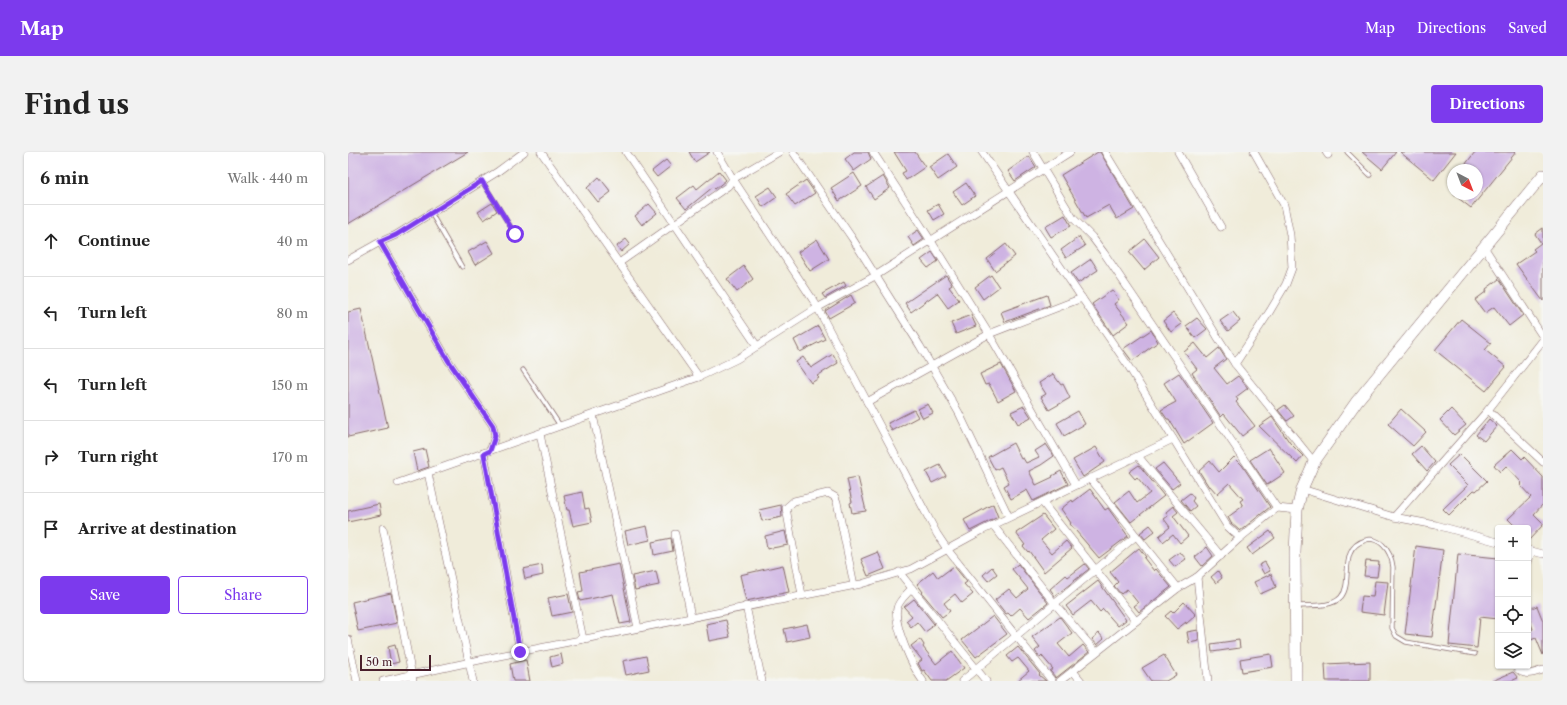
<!DOCTYPE html>
<html lang="en">
<head>
<meta charset="utf-8">
<style>
  :root { --surface:#fff; --page:#f2f2f2; --text:#222; --muted:#767676; --line:#e0e0e0; --accent:#7c3aed }
  body { margin:0; font-family:"Libre Caslon Text",serif; background:var(--page); color:var(--text) }
  .controls { position:absolute; right:12px; bottom:12px; display:grid; overflow:hidden; border-radius:4px; box-shadow:0 1px 3px #0004 }
  .controls button { width:36px; height:36px; display:grid; place-items:center; padding:0; border:0; border-bottom:1px solid var(--line); background:var(--surface); color:var(--text); font:20px sans-serif }
  .compass { position:absolute; left:1099px; top:12px; width:36px; height:36px; border-radius:50%; background:var(--surface); box-shadow:0 1px 3px #0004; rotate:138deg }
  .scale { position:absolute; left:12px; bottom:10px; width:71px; box-sizing:border-box; padding-left:4px; border:2px solid #4a1f2b; border-top:0; font-size:11px; line-height:14px; white-space:nowrap; color:#4a1f2b; -webkit-text-stroke:3px #f6f6f2; paint-order:stroke }
  .stop { position:absolute; width:12px; height:12px; margin:-9px; border:3px solid #7c3aed; border-radius:50%; background:#fff }
  .stop.end { background:#7c3aed; border-color:#fff; box-shadow:0 1px 4px #0008 }
  .list { margin:0; padding:0; list-style:none }
  h2 { display:flex; justify-content:space-between; align-items:center; height:52px; margin:0; padding:0 16px; font-size:17px }
  h2 small { font-size:13px; font-weight:400; color:var(--muted) }
  .list li { display:grid; grid-template-columns:26px 1fr auto; gap:12px; align-items:center; box-sizing:border-box; height:72px; padding:0 16px; border-top:1px solid var(--line) }
  .list b { display:block; font-size:15px; white-space:nowrap }
  .list em { font-size:13px; font-style:normal; color:var(--muted) }
  .actions { display:flex; gap:8px; padding:12px 16px }
  .actions a { flex:1; padding:9px 0; border:1px solid var(--accent); border-radius:4px; text-align:center; font-size:14px; color:var(--accent) }
  .actions .main { background:var(--accent); color:#fff }
  .icon { flex:none; width:22px; height:22px; fill:none; stroke:currentColor; stroke-width:2; stroke-linecap:round; stroke-linejoin:round }
  .map { position:relative; flex:none; width:1195px; height:529px; overflow:hidden; border-radius:4px }
  header { display:flex; align-items:center; gap:24px; box-sizing:border-box; height:56px; padding:0 20px; background:var(--accent); color:#fff }
  header strong { font-size:19px }
  nav { display:flex; gap:22px; margin-inline-start:auto; font-size:14px }
  .intro { display:flex; align-items:center; justify-content:space-between; box-sizing:border-box; height:96px; padding:0 24px }
  h1 { margin:0; font-size:28px }
  .button { padding:10px 18px; border-radius:4px; background:var(--accent); color:#fff; font-size:14px; font-weight:700 }
  main { display:flex; gap:24px; padding:0 24px }
  aside { flex:1; background:var(--surface); border-radius:4px; box-shadow:0 1px 3px #0004 }
  .map>svg:first-child { display:block }
  .building { fill:#ceb3e3 }
  .lines { fill:none; stroke-linecap:round; stroke-linejoin:round }
  .lane-casing { stroke:#846768; stroke-width:5 }
  .street-casing { stroke:#846768; stroke-width:8 }
  .primary-casing { stroke:#846768; stroke-width:12 }
  .lane { stroke:#fff; stroke-width:3.5 }
  .street { stroke:#fff; stroke-width:7 }
  .primary { stroke:#fff; stroke-width:11 }
  .route { stroke:#7c3aed; stroke-width:5 }
</style>
</head>
<body>
<header>
<strong>Map</strong>
<nav><a>Map</a><a>Directions</a><a>Saved</a></nav>
</header>
<div class="intro"><h1>Find us</h1><a class="button">Directions</a></div>
<main>
<aside>
<h2>6 min<small>Walk · 440 m</small></h2>
<ul class="list">
<li><svg class="icon" aria-label="ahead" viewBox="0 0 24 24"><path d="M12 20V5M6 11l6-6 6 6"/></svg><div><b>Continue</b></div><em>40 m</em></li>
<li><svg class="icon" aria-label="left" viewBox="0 0 24 24"><path d="M17 20v-9H6M10 6l-5 5 5 5"/></svg><div><b>Turn left</b></div><em>80 m</em></li>
<li><svg class="icon" aria-label="left" viewBox="0 0 24 24"><path d="M17 20v-9H6M10 6l-5 5 5 5"/></svg><div><b>Turn left</b></div><em>150 m</em></li>
<li><svg class="icon" aria-label="right" viewBox="0 0 24 24"><path d="M7 20v-9h11M14 6l5 5-5 5"/></svg><div><b>Turn right</b></div><em>170 m</em></li>
<li><svg class="icon" aria-label="arrive" viewBox="0 0 24 24"><path d="M6 21V4h12l-3 4 3 4H6"/></svg><div><b>Arrive at destination</b></div></li>
</ul>
<div class="actions"><a class="main">Save</a><a>Share</a></div>
</aside>
<div class="map">
<svg width="1195" height="529" viewBox="0 0 1195 529">
  <rect width="100%" height="100%" fill="#f6f6f2"/>
  <filter id="ink" filterUnits="userSpaceOnUse"><feTurbulence type="fractalNoise" baseFrequency=".025" numOctaves="2"/><feDisplacementMap in="SourceGraphic" scale="8" xChannelSelector="R" yChannelSelector="G"/><feConvolveMatrix kernelMatrix="1 2 1 2 8 2 1 2 1" color-interpolation-filters="sRGB"/></filter>
  <filter id="wash" filterUnits="userSpaceOnUse"><feTurbulence type="fractalNoise" baseFrequency=".012" numOctaves="4" result="noise"/><feDisplacementMap in="SourceGraphic" scale="16" xChannelSelector="R" yChannelSelector="G"/><feGaussianBlur stdDeviation="0.9" result="paint"/><feColorMatrix in="noise" values="0 0 0 0 0 0 0 0 0 0 0 0 0 0 0 0 0 1.4 0 .05"/><feComposite in="paint" operator="in"/></filter>
  <g filter="url(#wash)">
    <rect width="100%" height="100%" fill="#f0ecda"/>
    <g id="blocks">
      <g class="building">
        <path d="M0,0H120L0,72Z"/>
        <path d="M341,0H362L347,10Z"/>
        <path d="M506,0H520L523,7L506,19L497,7Z"/>
        <path d="M546,0H567L577,15L558,28L554,21L558,19Z"/>
        <path d="M750,0H752L786,57L769,67L761,53L738,66L713,23Z"/>
        <path d="M1014,0H1048L1034,17Z"/>
        <path d="M1052,0H1108L1086,28Z"/>
        <path d="M1127,0H1168L1123,56L1105,42H1129V18H1113Z"/>
        <path d="M600,2L609,15L590,28L581,15Z"/>
        <path d="M681,4L688,15L667,29L660,19Z"/>
        <path d="M318,8L323,14L309,25L304,19Z"/>
        <path d="M371,19L378,28L367,37L365,35L338,57L329,46L346,33L349,37Z"/>
        <path d="M506,21L514,34L491,49L483,36Z"/>
        <path d="M535,24L542,36L526,47L518,35Z"/>
        <path d="M251,25L263,40L250,50L239,36Z"/>
        <path d="M458,28L467,41L447,54L438,42Z"/>
        <path d="M618,31L627,44L614,53L605,40Z"/>
        <path d="M422,35L429,45L415,55L408,44Z"/>
        <path d="M144,51L149,59L136,68L130,60Z"/>
        <path d="M301,52L309,61L294,73L287,64Z"/>
        <path d="M590,52L596,62L586,68L580,58Z"/>
        <path d="M717,63L723,74L703,85L697,75Z"/>
        <path d="M1195,76V149L1168,112L1187,99L1185,97L1193,91L1187,82Z"/>
        <path d="M570,78L576,87L566,94L560,85Z"/>
        <path d="M731,85L737,94L718,106L713,98Z"/>
        <path d="M278,87L282,92L273,100L269,94Z"/>
        <path d="M469,87L481,107L462,119L450,100Z"/>
        <path d="M797,87L811,105L796,118L781,100Z"/>
        <path d="M139,89L146,101L127,113L120,100Z"/>
        <path d="M658,92L667,104L647,119L639,107Z"/>
        <path d="M584,100L590,109L580,116L573,108Z"/>
        <path d="M743,107L750,118L730,131L723,121Z"/>
        <path d="M396,114L405,127L389,140L379,127Z"/>
        <path d="M598,123L604,133L601,135L611,148L600,156L589,141L563,160L557,151Z"/>
        <path d="M643,123L651,135L635,147L627,135Z"/>
        <path d="M1151,127L1175,163L1161,174L1146,155L1137,161L1127,148L1139,139L1138,137Z"/>
        <path d="M496,130L498,134L477,146L474,142Z"/>
        <path d="M764,138L771,148L766,152L781,171L765,183L744,152Z"/>
        <path d="M503,143L507,151L481,166L477,159Z"/>
        <path d="M699,143L702,153L657,170L653,160Z"/>
        <path d="M13,157L40,276L0,285V160Z"/>
        <path d="M885,160L892,169L880,179L872,169Z"/>
        <path d="M825,161L834,172L823,180L815,169Z"/>
        <path d="M623,163L628,174L608,182L603,171Z"/>
        <path d="M849,166L859,177L847,186L838,174Z"/>
        <path d="M1113,167L1143,191L1137,198L1158,215L1138,239L1087,198Z"/>
        <path d="M470,174L477,187L452,200L446,188Z"/>
        <path d="M803,178L810,190L784,209L775,197Z"/>
        <path d="M847,191L859,206L871,196L878,207L866,216L879,232L890,224L900,236L888,245L890,248L888,250L907,274L894,284L876,262L873,265L844,221L849,217L836,200Z"/>
        <path d="M485,202L490,211L469,224L471,226L463,231L448,210L455,205L463,216Z"/>
        <path d="M653,212L668,239L650,249L641,232L637,233L632,222Z"/>
        <path d="M831,221L865,271L836,292L821,267H819L813,258L828,250L816,231Z"/>
        <path d="M705,222L713,233L715,232L722,246L701,258L693,245L698,242L691,231Z"/>
        <path d="M580,252L585,261L575,266L570,257Z"/>
        <path d="M937,253L946,264L939,269L930,258Z"/>
        <path d="M676,254L683,265L670,272L663,260Z"/>
        <path d="M1053,257L1078,280L1065,294L1040,272Z"/>
        <path d="M1103,257L1118,273L1106,283L1092,268Z"/>
        <path d="M566,258L570,265L544,279L540,271Z"/>
        <path d="M730,259L737,272L716,284L709,271Z"/>
        <path d="M924,265L942,291L955,304L949,311L911,274Z"/>
        <path d="M1141,267L1149,274L1136,289L1128,283Z"/>
        <path d="M665,291L673,307L675,306L678,311L691,305L687,299L698,292L706,304L693,313L681,319L688,333L705,325L704,324L713,319L720,332L685,349L679,338L663,347L656,334L661,331L653,315L647,318L640,305Z"/>
        <path d="M1073,294L1087,310L1079,319L1064,302Z"/>
        <path d="M748,295L757,310L735,325L725,308Z"/>
        <path d="M921,296L937,321L919,333L902,308Z"/>
        <path d="M77,297L81,315L69,319L65,300Z"/>
        <path d="M1164,297L1174,307L1176,305L1195,325V352L1186,362L1195,371V373L1180,389V376H1169L1160,367L1183,345L1172,333L1174,331L1158,314L1152,320L1146,313Z"/>
        <path d="M1112,302L1139,329L1128,339L1126,338L1101,363L1095,357L1120,333L1100,313Z"/>
        <path d="M886,305L894,313L922,355L892,379L883,371L880,365L895,354L892,349L895,347L881,331L869,342L862,334L861,335L851,319L862,309L871,320Z"/>
        <path d="M815,311L832,331L824,337L807,317Z"/>
        <path d="M592,313L598,324L584,331L578,320Z"/>
        <path d="M791,313L816,344L783,370L767,350L781,339L789,351L802,341L789,325L787,327L781,320Z"/>
        <path d="M510,325L518,359L504,361L502,351L504,350L499,327Z"/>
        <path d="M742,337L757,358L760,356L780,384L751,406L722,372L723,371L713,357L724,348L725,350Z"/>
        <path d="M234,340L237,357L241,356L244,370L225,374L221,358H219L216,344Z"/>
        <path d="M842,341L846,346L844,349L848,354L842,359L833,348Z"/>
        <path d="M31,352L33,363L0,370V359Z"/>
        <path d="M645,352L650,365L622,379L616,368Z"/>
        <path d="M433,353L434,365L414,369L411,358Z"/>
        <path d="M825,354L830,360L825,364L840,384L832,391L825,382L815,390L811,384L822,375L816,367L820,364L818,360Z"/>
        <path d="M695,363L706,377L693,388L704,401L718,389L724,396L696,420L681,399L680,400L675,394L677,393L668,381Z"/>
        <path d="M802,373L807,379L797,387L792,381Z"/>
        <path d="M299,374L302,388L280,393L277,379Z"/>
        <path d="M437,379L440,393L419,397L417,384Z"/>
        <path d="M922,379L927,386L904,403L899,396Z"/>
        <path d="M323,386L325,399L306,403L304,390Z"/>
        <path d="M1068,394L1095,398L1084,485L1057,482Z"/>
        <path d="M859,395L865,404L854,414L847,405Z"/>
        <path d="M791,396L798,405L796,406L806,419L808,417L823,435L791,460L786,454L790,451L779,437L773,442L766,434L770,430L762,420Z"/>
        <path d="M530,400L537,417L520,424L513,407Z"/>
        <path d="M832,400L838,407L827,415L821,408Z"/>
        <path d="M1110,402L1150,406V467L1132,465L1129,496L1101,493Z"/>
        <path d="M1018,409L1031,410L1029,425L1016,424Z"/>
        <path d="M917,410L922,419L916,422L911,413Z"/>
        <path d="M271,412L283,470L272,472L265,442L232,449L230,440L235,439L232,420Z"/>
        <path d="M670,412L700,451L681,466L672,456L663,464L660,461L658,462L647,448L661,437L669,446L680,437L664,417Z"/>
        <path d="M737,412L741,417L707,444L702,437L718,423L720,425Z"/>
        <path d="M194,413L195,423L177,427L175,417Z"/>
        <path d="M435,413L441,440L398,449L392,423Z"/>
        <path d="M606,414L619,430L616,432L625,442L614,451L607,442L596,451L602,459L594,465L574,441L575,440L569,432L585,419L590,426Z"/>
        <path d="M644,415L649,422L640,429L635,423Z"/>
        <path d="M308,419L311,433L287,438L284,424Z"/>
        <path d="M870,419L874,426L868,431L863,425Z"/>
        <path d="M923,422L928,435L912,442L906,430Z"/>
        <path d="M750,429L778,468L770,474L755,457L752,460L743,449L725,463L718,454Z"/>
        <path d="M1027,429L1040,430L1036,463L1012,460L1014,444L1025,445Z"/>
        <path d="M43,441L49,471L10,479L4,450Z"/>
        <path d="M220,442L224,460L204,464L200,446Z"/>
        <path d="M566,447L586,472L583,474L584,475L577,480L569,470L563,475L558,469L564,464L556,455Z"/>
        <path d="M836,450L848,463L838,472V470L829,477L817,464L823,459L825,461Z"/>
        <path d="M1189,454L1195,469V503L1188,486L1180,489V479L1185,477L1180,464V457Z"/>
        <path d="M645,464L659,482L628,505L614,488Z"/>
        <path d="M712,465L724,481L710,492L721,505L735,493L741,500L708,526L702,519L705,517L694,504L692,506L687,499L692,495L684,485Z"/>
        <path d="M378,468L382,485L361,489L358,472Z"/>
        <path d="M459,472L462,485L439,490L436,477Z"/>
        <path d="M850,478L851,489L841,491L839,480Z"/>
        <path d="M751,481L756,487L749,493L744,487Z"/>
        <path d="M572,487L576,493L575,495L588,512L604,499L616,516L598,529H584L576,518L574,519L570,511L574,508L563,494Z"/>
        <path d="M891,488L892,496L864,500L863,492Z"/>
        <path d="M47,493L51,510L43,512L40,495Z"/>
        <path d="M670,495L692,522L691,523L698,529H669L681,519L671,507L670,506L664,510L659,504Z"/>
        <path d="M213,502L215,512L204,515L202,505Z"/>
        <path d="M923,502L925,515L894,520L892,507Z"/>
        <path d="M816,503L828,523L818,529H803L794,516Z"/>
        <path d="M298,504L301,518L278,523L275,509Z"/>
        <path d="M178,508L182,529H165L162,512Z"/>
        <path d="M1022,510V529H978L977,512Z"/>
        <path d="M1165,520L1170,526L1163,529H1144Z"/>
      </g>
    </g>
  </g>
  <g filter="url(#ink)">
    <use href="#blocks" fill-opacity="0" stroke="#846768" stroke-width="1"/>
    <g class="lines">
      <defs>
        <g id="lane">
          <path d="M999,0L1022,23"/>
          <path d="M134,29L167,82"/>
          <path d="M83,61L114,115"/>
          <path d="M175,218L213,275"/>
          <path d="M949,454C962,453 983,456 993,445C1006,430 989,396 1018,388C1024,386 1031,389 1035,393C1041,399 1044,407 1045,415L1044,476L1048,484L1058,490L1127,502"/>
        </g>
        <g id="street">
          <path d="M193,0L351,225"/>
          <path d="M278,0L409,194"/>
          <path d="M369,0L385,27L467,151L589,382L599,397L704,529"/>
          <path d="M445,0L504,86L572,194L611,261L661,365"/>
          <path d="M525,0L583,89L641,182L728,333"/>
          <path d="M634,0L779,212L879,374L892,386L929,356L949,358"/>
          <path d="M685,0L725,66L744,85L756,101L929,356"/>
          <path d="M757,0L869,184L887,212L966,310"/>
          <path d="M830,0L873,75"/>
          <path d="M978,0L980,3"/>
          <path d="M32,90L100,208L145,274L147,284L142,299"/>
          <path d="M1136,95L1195,185"/>
          <path d="M0,108L32,90L48,83L149,20L176,0"/>
          <path d="M271,111L380,34L385,27L431,0"/>
          <path d="M887,212L922,159L938,132L944,116L942,83L936,53L906,0"/>
          <path d="M519,250L641,182L734,146"/>
          <path d="M1140,258L1195,310"/>
          <path d="M245,263L290,476"/>
          <path d="M192,282L235,487"/>
          <path d="M136,301L172,500"/>
          <path d="M790,304L873,404"/>
          <path d="M80,321L125,529"/>
          <path d="M742,326L830,436"/>
          <path d="M50,331L351,225L389,207L469,156L527,124L722,0"/>
          <path d="M954,337L1046,365L1088,373L1150,390"/>
          <path d="M694,350L788,469"/>
          <path d="M1046,365L1140,258L1195,188"/>
          <path d="M645,373L707,452L748,500"/>
          <path d="M35,376L65,529"/>
          <path d="M327,382L343,465"/>
          <path d="M1180,398L1195,402"/>
          <path d="M1180,410L1184,399"/>
          <path d="M551,420L638,529"/>
          <path d="M849,425L860,529"/>
          <path d="M564,436C559,442 551,448 549,456C545,473 565,516 575,529"/>
          <path d="M454,443L438,356L446,349L480,341L487,345L489,350L506,433"/>
          <path d="M398,454L414,529"/>
          <path d="M0,487L9,529"/>
          <path d="M1167,514C1175,525 1183,522 1195,518"/>
          <path d="M725,519L733,529"/>
          <path d="M35,529L141,506L513,432L563,417L633,379L825,287"/>
          <path d="M614,529L788,384"/>
          <path d="M712,529L830,436L849,425L892,386"/>
        </g>
        <path id="primary" d="M948,529L947,401L949,358L954,337L966,310L1009,249L1195,23"/>
      </defs>
      <use href="#lane" class="lane-casing"/>
      <use href="#street" class="street-casing"/>
      <use href="#primary" class="primary-casing"/>
      <use href="#lane" class="lane"/>
      <use href="#street" class="street"/>
      <use href="#primary" class="primary"/>
    </g>
  </g>
  <g class="lines" filter="url(#ink)">
    <path class="route" d="M167,82L134,29L48,83L32,90L100,208L145,274L147,284L142,299L136,302L172,500"/>
  </g>
</svg>
<div class="controls">
<button>+</button>
<button>−</button>
<button><svg class="icon" aria-label="locate" viewBox="0 0 24 24"><circle cx="12" cy="12" r="6"/><path d="M12 2v4M12 18v4M2 12h4M18 12h4"/></svg></button>
<button><svg class="icon" aria-label="layers" viewBox="0 0 24 24"><path d="M12 4l9 5-9 5-9-5zM3 14l9 5 9-5"/></svg></button>
</div>
<svg class="compass" viewBox="-18 -18 36 36"><path d="M0-13l5 13h-10z" fill="#e53935"/><path d="M0 13l5-13h-10z" fill="#767676"/></svg>
<div class="scale">50 m</div>
<div class="stop" style="left:167px;top:82px"></div>
<div class="stop end" style="left:172px;top:500px"></div>
</div>
</main>
</body>
</html>
